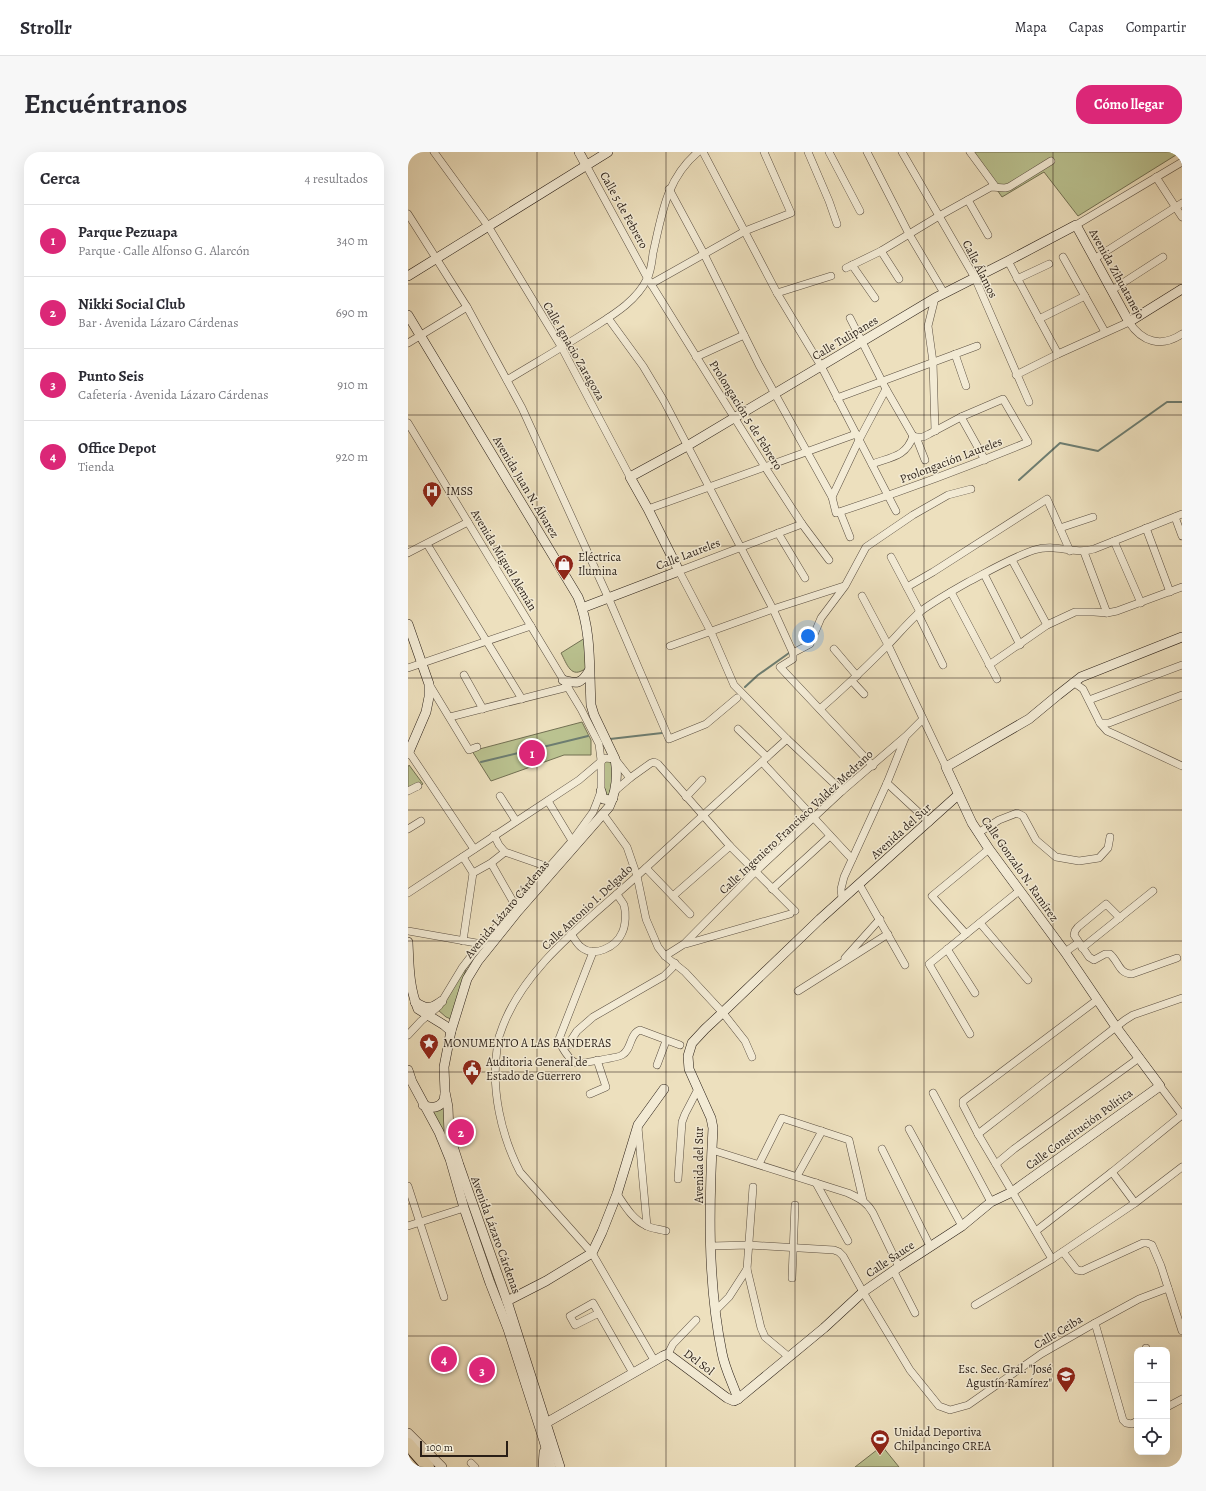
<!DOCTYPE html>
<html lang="es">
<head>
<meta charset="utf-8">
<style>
  :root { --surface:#fff; --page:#f7f7f7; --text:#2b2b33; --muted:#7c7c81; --line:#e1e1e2; --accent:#db2777 }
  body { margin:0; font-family:Alegreya,serif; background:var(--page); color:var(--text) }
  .controls { position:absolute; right:12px; bottom:12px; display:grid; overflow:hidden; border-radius:8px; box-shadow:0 4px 16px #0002 }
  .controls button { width:36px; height:36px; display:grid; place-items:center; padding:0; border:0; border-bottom:1px solid var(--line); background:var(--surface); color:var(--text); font:20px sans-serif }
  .scale { position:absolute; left:12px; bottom:10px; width:88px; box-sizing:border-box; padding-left:4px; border:2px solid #291e16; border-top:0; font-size:11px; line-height:14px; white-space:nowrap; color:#291e16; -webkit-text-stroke:3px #f3ebd5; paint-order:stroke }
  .you { position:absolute; left:400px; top:484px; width:14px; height:14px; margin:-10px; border:3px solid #fff; border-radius:50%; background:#1a73e8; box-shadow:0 0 0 6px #1a73e833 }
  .badge { display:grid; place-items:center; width:26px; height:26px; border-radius:50%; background:var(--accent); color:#fff; font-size:13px; font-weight:700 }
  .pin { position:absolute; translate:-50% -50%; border:2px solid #fff; box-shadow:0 1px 4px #0006 }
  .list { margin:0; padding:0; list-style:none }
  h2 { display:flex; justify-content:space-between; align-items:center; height:52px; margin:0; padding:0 16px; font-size:17px }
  h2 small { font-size:13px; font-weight:400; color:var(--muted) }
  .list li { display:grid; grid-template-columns:26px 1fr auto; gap:12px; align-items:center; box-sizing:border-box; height:72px; padding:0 16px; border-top:1px solid var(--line) }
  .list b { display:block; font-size:15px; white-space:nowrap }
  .list p { margin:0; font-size:13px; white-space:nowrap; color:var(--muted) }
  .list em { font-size:13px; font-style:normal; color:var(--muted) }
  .icon { flex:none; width:22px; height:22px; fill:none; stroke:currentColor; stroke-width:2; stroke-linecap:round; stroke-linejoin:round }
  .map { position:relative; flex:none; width:774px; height:1315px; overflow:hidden; border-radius:16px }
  header { display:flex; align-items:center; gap:24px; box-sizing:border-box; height:56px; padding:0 20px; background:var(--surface); border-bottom:1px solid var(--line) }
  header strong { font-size:19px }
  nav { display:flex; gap:22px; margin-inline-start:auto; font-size:14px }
  .intro { display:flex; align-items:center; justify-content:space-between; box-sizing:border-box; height:96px; padding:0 24px }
  h1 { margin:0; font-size:28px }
  .button { padding:10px 18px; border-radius:16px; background:var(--accent); color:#fff; font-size:14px; font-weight:700 }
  main { display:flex; gap:24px; padding:0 24px }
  aside { flex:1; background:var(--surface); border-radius:16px; box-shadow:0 4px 16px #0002 }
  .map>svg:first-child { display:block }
  .green { fill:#bac290; stroke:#727053 }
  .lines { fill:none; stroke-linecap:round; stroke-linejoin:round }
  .stream { stroke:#6d7d71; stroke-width:2 }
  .street-casing { stroke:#5a4e40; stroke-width:8 }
  .secondary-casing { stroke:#291e16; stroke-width:10 }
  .highway-casing { stroke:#291e16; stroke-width:14 }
  .street { stroke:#f3ebd5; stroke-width:7 }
  .secondary { stroke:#f3ebd5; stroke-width:9 }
  .highway { stroke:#ede0be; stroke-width:12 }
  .grid { fill:none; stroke:#291e16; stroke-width:1; stroke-opacity:0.55 }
  .labels { text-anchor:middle; stroke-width:3; stroke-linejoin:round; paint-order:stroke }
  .street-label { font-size:12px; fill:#291e16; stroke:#f3ebd5 }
  .poi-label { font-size:12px; fill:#291e16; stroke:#f3ebd5; text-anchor:start }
</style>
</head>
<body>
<header>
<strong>Strollr</strong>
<nav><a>Mapa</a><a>Capas</a><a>Compartir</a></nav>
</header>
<div class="intro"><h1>Encuéntranos</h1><a class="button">Cómo llegar</a></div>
<main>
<aside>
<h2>Cerca<small>4 resultados</small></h2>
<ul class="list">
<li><span class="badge">1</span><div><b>Parque Pezuapa</b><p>Parque · Calle Alfonso G. Alarcón</p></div><em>340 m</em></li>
<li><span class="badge">2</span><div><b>Nikki Social Club</b><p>Bar · Avenida Lázaro Cárdenas</p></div><em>690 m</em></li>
<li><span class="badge">3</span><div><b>Punto Seis</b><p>Cafetería · Avenida Lázaro Cárdenas</p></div><em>910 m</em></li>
<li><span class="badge">4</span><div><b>Office Depot</b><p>Tienda</p></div><em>920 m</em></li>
</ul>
</aside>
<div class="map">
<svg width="774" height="1315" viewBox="0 0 774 1315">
  <rect width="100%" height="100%" fill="#ede0be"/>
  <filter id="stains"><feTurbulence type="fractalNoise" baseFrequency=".005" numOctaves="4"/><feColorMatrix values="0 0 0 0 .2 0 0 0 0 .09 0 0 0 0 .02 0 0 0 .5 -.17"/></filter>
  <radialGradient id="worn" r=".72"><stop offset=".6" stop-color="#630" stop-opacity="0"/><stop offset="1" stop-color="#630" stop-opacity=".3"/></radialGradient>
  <g class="green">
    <path d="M563,0H774V1L768,3L670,64L636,20L594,45Z"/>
    <path d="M177,486L178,516C163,528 159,512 153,501Z"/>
    <path d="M174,570L183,588V603H156L83,629L64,599Z"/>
    <path d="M197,609L204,610L205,628L201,644L196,643V612Z"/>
    <path d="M1,613L15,632L0,641V615Z"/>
    <path d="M66,806L58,817L43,867L38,865L30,858L52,821Z"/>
    <path d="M36,953L78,1098L117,1218L21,958Z"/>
    <path d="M474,1294L491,1315H447Z"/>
  </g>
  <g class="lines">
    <g class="stream">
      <path d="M611,328L652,291L690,299L759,250H774"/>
      <path d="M337,535L350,523L381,501"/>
      <path d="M202,587L254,581"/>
      <path d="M73,610L180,584"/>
    </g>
    <defs>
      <g id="street">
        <path d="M26,0L80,74L154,196L222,325"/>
        <path d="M295,0L369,141L413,214L488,359"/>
        <path d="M400,0L421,49L429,72"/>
        <path d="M421,0L452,59"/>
        <path d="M459,0L501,82L536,141"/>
        <path d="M494,0L567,126L621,250"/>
        <path d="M562,0L587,34"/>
        <path d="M178,13L240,127L357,315L394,372L421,408"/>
        <path d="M748,25L774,65"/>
        <path d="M261,37L296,102L351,213L424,345"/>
        <path d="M560,48L580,83"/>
        <path d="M0,62L59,155L114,256L200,445L261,587L298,572L329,546"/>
        <path d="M668,73L774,10"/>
        <path d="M473,99L491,127"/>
        <path d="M655,105L697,180"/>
        <path d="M686,107L774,51"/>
        <path d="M600,109L650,202"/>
        <path d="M444,113L467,146"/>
        <path d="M438,116L473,99L531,64L583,35L597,36L601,35L643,9"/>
        <path d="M609,127L641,112"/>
        <path d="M243,132L337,79L383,61L356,0"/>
        <path d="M704,138L755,105"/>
        <path d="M369,141L423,124"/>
        <path d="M200,166L235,214L256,249L365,457L385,501V507L372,515L465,614"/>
        <path d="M442,166L478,237L505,284"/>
        <path d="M631,167L677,144"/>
        <path d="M0,191L59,155"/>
        <path d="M547,202L558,234"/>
        <path d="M288,205L336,183"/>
        <path d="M608,223L650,202L721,170C734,190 753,196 774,182"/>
        <path d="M99,228C127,211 155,195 183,177C203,164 228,150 239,127C243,120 244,109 245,101C254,62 258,27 290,0"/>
        <path d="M478,237L451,288L424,345L428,361C492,340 557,316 620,290L595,247L553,265L521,282L515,285H508L505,284"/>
        <path d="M429,246L569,194"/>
        <path d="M553,265L577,308"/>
        <path d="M0,271L173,557L191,592L193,608V639L189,650L185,660L164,689L64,803L54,816L31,854L13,869L0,883"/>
        <path d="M527,279L525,210L520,174L527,146"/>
        <path d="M508,285L517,308"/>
        <path d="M464,312C483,305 498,305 505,284"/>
        <path d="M240,357L448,282"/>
        <path d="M432,360L442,385"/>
        <path d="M767,365L774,384"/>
        <path d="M394,372L271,419L303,480L326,533L379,587L434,639"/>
        <path d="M652,376L685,365"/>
        <path d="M738,376L762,440"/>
        <path d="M370,381L397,426"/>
        <path d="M706,389L733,451"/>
        <path d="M19,392L114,547"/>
        <path d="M676,400L699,461"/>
        <path d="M0,401L60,370"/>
        <path d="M483,405L512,460"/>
        <path d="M604,408L639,473"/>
        <path d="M576,422L612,493"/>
        <path d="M499,435L525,420L639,347L662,399"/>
        <path d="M543,440L589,527"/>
        <path d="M454,444L480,493L538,615"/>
        <path d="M510,462L535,513"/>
        <path d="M262,494L365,457L436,434"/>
        <path d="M426,497L449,524"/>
        <path d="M385,501L402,492L413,466L437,434L458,395L505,363L540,343L563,337"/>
        <path d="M581,513L639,473L667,460H686L699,461L709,459L774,435"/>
        <path d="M0,516L123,474"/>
        <path d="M56,523L75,557"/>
        <path d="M444,529L456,542"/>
        <path d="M665,530L675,537L692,571H701L774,543"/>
        <path d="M21,532L61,598L69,595"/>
        <path d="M681,548L774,513"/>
        <path d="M412,557C435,537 456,517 477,496C489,484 500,470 513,459C528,448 544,439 560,430C581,419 603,406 626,398C649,391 664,403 686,397L774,362"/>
        <path d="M42,565L160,535"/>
        <path d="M692,571L699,579L708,583L774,614"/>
        <path d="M330,577L359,605"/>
        <path d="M1,600L66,697"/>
        <path d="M354,610L444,707"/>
        <path d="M479,631L521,670"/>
        <path d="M208,638L222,626L243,611L246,610L250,612L322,694L387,759"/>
        <path d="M0,639L10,634"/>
        <path d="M92,644L108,669"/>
        <path d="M278,645L294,628"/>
        <path d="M140,649L166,692"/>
        <path d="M195,662L219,695L229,724L238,767L250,795L257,804L277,820L315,861L337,889L344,905"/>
        <path d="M0,677L13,669"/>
        <path d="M570,681L591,668L609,661L615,664L628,688L648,705L671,709L691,706L700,696L702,685"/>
        <path d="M86,683L91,693L97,700L140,715"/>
        <path d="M83,711L107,753"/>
        <path d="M238,716L282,762"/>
        <path d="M65,721L83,711L97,700"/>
        <path d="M451,732L497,813"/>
        <path d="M364,737L422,684"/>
        <path d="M0,741L171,628L197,606L207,607L222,626"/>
        <path d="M265,744L322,694"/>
        <path d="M434,746L433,737L436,725L479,631L497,586"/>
        <path d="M712,766L698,752L670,775L667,779L666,783L681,805L686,808L697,802H702C711,810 711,822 724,822L769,806"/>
        <path d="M572,771L620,828"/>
        <path d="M0,779L74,792"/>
        <path d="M163,782C166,786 169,792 173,795C186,806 208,795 214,781C218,773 218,760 216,753C214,749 211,746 209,742"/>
        <path d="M558,782L524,744L581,697"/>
        <path d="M55,789L65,721L55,705"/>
        <path d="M278,792L382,762"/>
        <path d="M674,796L745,739"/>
        <path d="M539,797L567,841"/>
        <path d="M185,800L151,887C152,893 162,910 169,911C171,912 212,905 214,903C224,898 221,882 232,878L272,893"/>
        <path d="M657,800L670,791"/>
        <path d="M257,804L276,792L347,720L434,639L498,584L515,567"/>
        <path d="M437,806L472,767"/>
        <path d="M390,839L480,782"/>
        <path d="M562,882L521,812L611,739"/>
        <path d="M154,894L160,893L169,879L185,865L256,824L264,816L267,811"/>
        <path d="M249,913L258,889"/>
        <path d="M752,934L774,963"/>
        <path d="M525,941L583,1050"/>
        <path d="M182,942L198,935L189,908"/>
        <path d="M230,975L239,1074"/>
        <path d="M501,977L554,1074"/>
        <path d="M570,982L717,868L725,863L774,846"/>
        <path d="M474,997L522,1094"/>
        <path d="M304,998L440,1041C451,1046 459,1050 465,1061L491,1115"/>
        <path d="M351,1012L374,966L441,988L455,1048"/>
        <path d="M588,1012L606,997L731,906"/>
        <path d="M704,1020L727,1051"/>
        <path d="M389,1024L414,979"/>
        <path d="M270,1027L274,970L277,962L290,937"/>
        <path d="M408,1031L440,1089"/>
        <path d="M0,1034L36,1145"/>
        <path d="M345,1035L339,1117L353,1176L357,1185L381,1205"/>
        <path d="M209,1042C217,1054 225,1068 239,1074C245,1077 252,1077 258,1079"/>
        <path d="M0,1074L56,1056"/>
        <path d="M628,1079L704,1020L774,963"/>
        <path d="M303,1094L341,1093L426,1098L431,1100L435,1104L455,1140L502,1218L531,1254L542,1258L560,1253L633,1202L687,1171L731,1147L760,1136"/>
        <path d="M655,1100L669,1118L674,1119L735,1091H739L744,1093L753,1114L774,1179"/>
        <path d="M644,1107L570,982L555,953V949L689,848"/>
        <path d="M485,1118L507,1161"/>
        <path d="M384,1126L387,1053"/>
        <path d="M567,1153L644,1107L727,1051L774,1015"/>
        <path d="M307,1159L321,1145L339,1117"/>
        <path d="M191,1161L167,1173L162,1164L185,1151L225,1221"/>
        <path d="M687,1171L715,1268L718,1271L724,1272L729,1269"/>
        <path d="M738,1196V1198"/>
        <path d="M260,1202L265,1192L288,1168"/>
        <path d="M246,1208L184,1101L112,1020C93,983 83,938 89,897C90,892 90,886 92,882C113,816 180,769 229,724C279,678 329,632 379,587"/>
        <path d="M759,1255L774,1247"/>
        <path d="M63,1311L67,1315"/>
      </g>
      <g id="secondary">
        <path d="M171,0L178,13"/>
        <path d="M0,124L200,0"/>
        <path d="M0,163L170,445C184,479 181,517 183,553L186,563L207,607C210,623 208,640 201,655L110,759L70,809L59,827L43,879L36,915L37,940L40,955L41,982L51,1013L99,1149L152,1315"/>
        <path d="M174,456L271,419L240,357L222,325L279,294L527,146L600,109L668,73L721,170L774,137"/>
        <path d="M0,472L21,532V545L18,560L0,602"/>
        <path d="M155,528C169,532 173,532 181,519"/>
        <path d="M193,639L195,647L202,648L205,646"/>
        <path d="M0,790C1,813 1,836 10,857L36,873L43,879"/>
        <path d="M7,850C19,858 23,857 34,849"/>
        <path d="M0,918L4,930L31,980L42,1007L56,1056L82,1131L100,1177L136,1289L143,1315"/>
        <path d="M15,953C23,957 32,956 36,948L37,942"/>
        <path d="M99,1149L138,1129L184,1101L194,1080L209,1042L230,973L256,937"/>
        <path d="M330,1247C325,1232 317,1217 314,1201C299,1128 301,1050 305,976L303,966L281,917L280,904L284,891L297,877L312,863L412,767L550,643"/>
        <path d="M138,1271L255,1204L260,1202L319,1246L326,1249L330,1247L416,1176L455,1140L491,1115L554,1074L583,1050L604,1040L752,934L708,875L657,800L581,697L564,671L538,615L621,567L650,543L673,525L774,485"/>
        <path d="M0,1281L34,1315"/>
        <path d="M135,1315L136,1300"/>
      </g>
      <path id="highway" d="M0,1292L20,1315"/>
    </defs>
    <use href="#street" class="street-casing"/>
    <use href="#secondary" class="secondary-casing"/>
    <use href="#highway" class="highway-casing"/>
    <use href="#street" class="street"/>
    <use href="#secondary" class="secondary"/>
    <use href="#highway" class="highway"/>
  </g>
  <path class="grid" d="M129,0V1315M258,0V1315M387,0V1315M516,0V1315M645,0V1315M0,132H774M0,263H774M0,394H774M0,526H774M0,658H774M0,789H774M0,920H774M0,1052H774M0,1184H774"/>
  <defs>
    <symbol id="hospital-pin" viewBox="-11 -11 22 30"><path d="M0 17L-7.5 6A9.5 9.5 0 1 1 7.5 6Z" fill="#8f2418" stroke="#f3ebd5"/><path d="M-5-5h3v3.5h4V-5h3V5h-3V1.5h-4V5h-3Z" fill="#fff"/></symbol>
    <symbol id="shop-pin" viewBox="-11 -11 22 30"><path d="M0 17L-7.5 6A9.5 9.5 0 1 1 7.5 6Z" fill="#8f2418" stroke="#f3ebd5"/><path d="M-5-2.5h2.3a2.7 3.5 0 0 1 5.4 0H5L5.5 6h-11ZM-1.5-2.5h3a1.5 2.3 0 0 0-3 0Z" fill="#fff"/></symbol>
    <symbol id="sight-pin" viewBox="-11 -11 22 30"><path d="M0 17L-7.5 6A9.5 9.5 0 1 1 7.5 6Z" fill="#8f2418" stroke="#f3ebd5"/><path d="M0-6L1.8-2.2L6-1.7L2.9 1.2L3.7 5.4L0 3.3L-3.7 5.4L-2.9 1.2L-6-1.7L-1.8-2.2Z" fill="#fff"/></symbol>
    <symbol id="civic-pin" viewBox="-11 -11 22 30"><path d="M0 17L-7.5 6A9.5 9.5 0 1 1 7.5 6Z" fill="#8f2418" stroke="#f3ebd5"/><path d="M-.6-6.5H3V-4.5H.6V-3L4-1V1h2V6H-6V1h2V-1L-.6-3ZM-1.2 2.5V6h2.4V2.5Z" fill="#fff"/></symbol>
    <symbol id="school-pin" viewBox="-11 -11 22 30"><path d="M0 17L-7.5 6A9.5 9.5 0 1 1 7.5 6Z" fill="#8f2418" stroke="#f3ebd5"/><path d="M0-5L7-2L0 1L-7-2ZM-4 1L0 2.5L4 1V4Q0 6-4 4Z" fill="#fff"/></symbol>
    <symbol id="stadium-pin" viewBox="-11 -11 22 30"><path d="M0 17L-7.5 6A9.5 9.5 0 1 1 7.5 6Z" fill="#8f2418" stroke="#f3ebd5"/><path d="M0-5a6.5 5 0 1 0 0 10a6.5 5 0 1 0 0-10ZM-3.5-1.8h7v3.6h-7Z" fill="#fff"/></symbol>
  </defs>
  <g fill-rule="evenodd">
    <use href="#hospital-pin" x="13" y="328" width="22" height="30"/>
    <use href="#shop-pin" x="145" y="401" width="22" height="30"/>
    <use href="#sight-pin" x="10" y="880" width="22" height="30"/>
    <use href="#civic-pin" x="53" y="906" width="22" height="30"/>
    <use href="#school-pin" x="647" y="1213" width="22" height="30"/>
    <use href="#stadium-pin" x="461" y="1276" width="22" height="30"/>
  </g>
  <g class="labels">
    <g class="street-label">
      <text transform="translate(216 58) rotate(61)" y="4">Calle 5 de Febrero</text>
      <text transform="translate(572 117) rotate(63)" y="4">Calle Álamos</text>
      <text transform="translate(709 122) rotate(61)" y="4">Avenida Zihuatanejo</text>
      <text transform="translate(437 186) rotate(-31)" y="4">Calle Tulipanes</text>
      <text transform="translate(166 199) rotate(60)" y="4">Calle Ignacio Zaragoza</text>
      <text transform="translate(338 263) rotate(58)" y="4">Prolongación 5 de Febrero</text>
      <text transform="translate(543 308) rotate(-21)" y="4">Prolongación Laureles</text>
      <text transform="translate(118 335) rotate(59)" y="4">Avenida Juan N. Álvarez</text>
      <text transform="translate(280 402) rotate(-21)" y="4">Calle Laureles</text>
      <text transform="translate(96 408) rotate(59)" y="4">Avenida Miguel Alemán</text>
      <text transform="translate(388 670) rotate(-43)" y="4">Calle Ingeniero Francisco Valdez Medrano</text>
      <text transform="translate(493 679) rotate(-42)" y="4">Avenida del Sur</text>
      <text transform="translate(612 717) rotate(55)" y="4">Calle Gonzalo N. Ramírez</text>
      <text transform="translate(179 755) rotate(-43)" y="4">Calle Antonio I. Delgado</text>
      <text transform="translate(99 757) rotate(-50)" y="4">Avenida Lázaro Cárdenas</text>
      <text transform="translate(671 977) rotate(-36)" y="4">Calle Constitución Política</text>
      <text transform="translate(291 1013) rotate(-90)" y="4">Avenida del Sur</text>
      <text transform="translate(88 1083) rotate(70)" y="4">Avenida Lázaro Cárdenas</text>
      <text transform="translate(482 1107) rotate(-34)" y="4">Calle Sauce</text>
      <text transform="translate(650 1180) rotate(-31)" y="4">Calle Ceiba</text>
      <text transform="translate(291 1210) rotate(37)" y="4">Del Sol</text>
    </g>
    <g class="poi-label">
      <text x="38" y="343">IMSS</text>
      <text x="170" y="409">Eléctrica<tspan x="170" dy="14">Ilumina</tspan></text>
      <text x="35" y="895">MONUMENTO A LAS BANDERAS</text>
      <text x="78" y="914">Auditoria General de<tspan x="78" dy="14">Estado de Guerrero</tspan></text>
      <text x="644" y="1221" text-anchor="end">Esc. Sec. Gral. "José<tspan x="644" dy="14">Agustín Ramírez"</tspan></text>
      <text x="486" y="1284">Unidad Deportiva<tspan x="486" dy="14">Chilpancingo CREA</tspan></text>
    </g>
  </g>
  <rect width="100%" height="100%" filter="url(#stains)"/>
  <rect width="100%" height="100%" fill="url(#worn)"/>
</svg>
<div class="controls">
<button>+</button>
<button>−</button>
<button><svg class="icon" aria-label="locate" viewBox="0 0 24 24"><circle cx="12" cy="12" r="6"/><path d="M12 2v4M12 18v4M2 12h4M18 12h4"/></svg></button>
</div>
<div class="scale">100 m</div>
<div class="you"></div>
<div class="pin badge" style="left:124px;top:601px">1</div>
<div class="pin badge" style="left:53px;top:980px">2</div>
<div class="pin badge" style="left:74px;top:1218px">3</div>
<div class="pin badge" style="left:36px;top:1207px">4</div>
</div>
</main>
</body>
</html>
